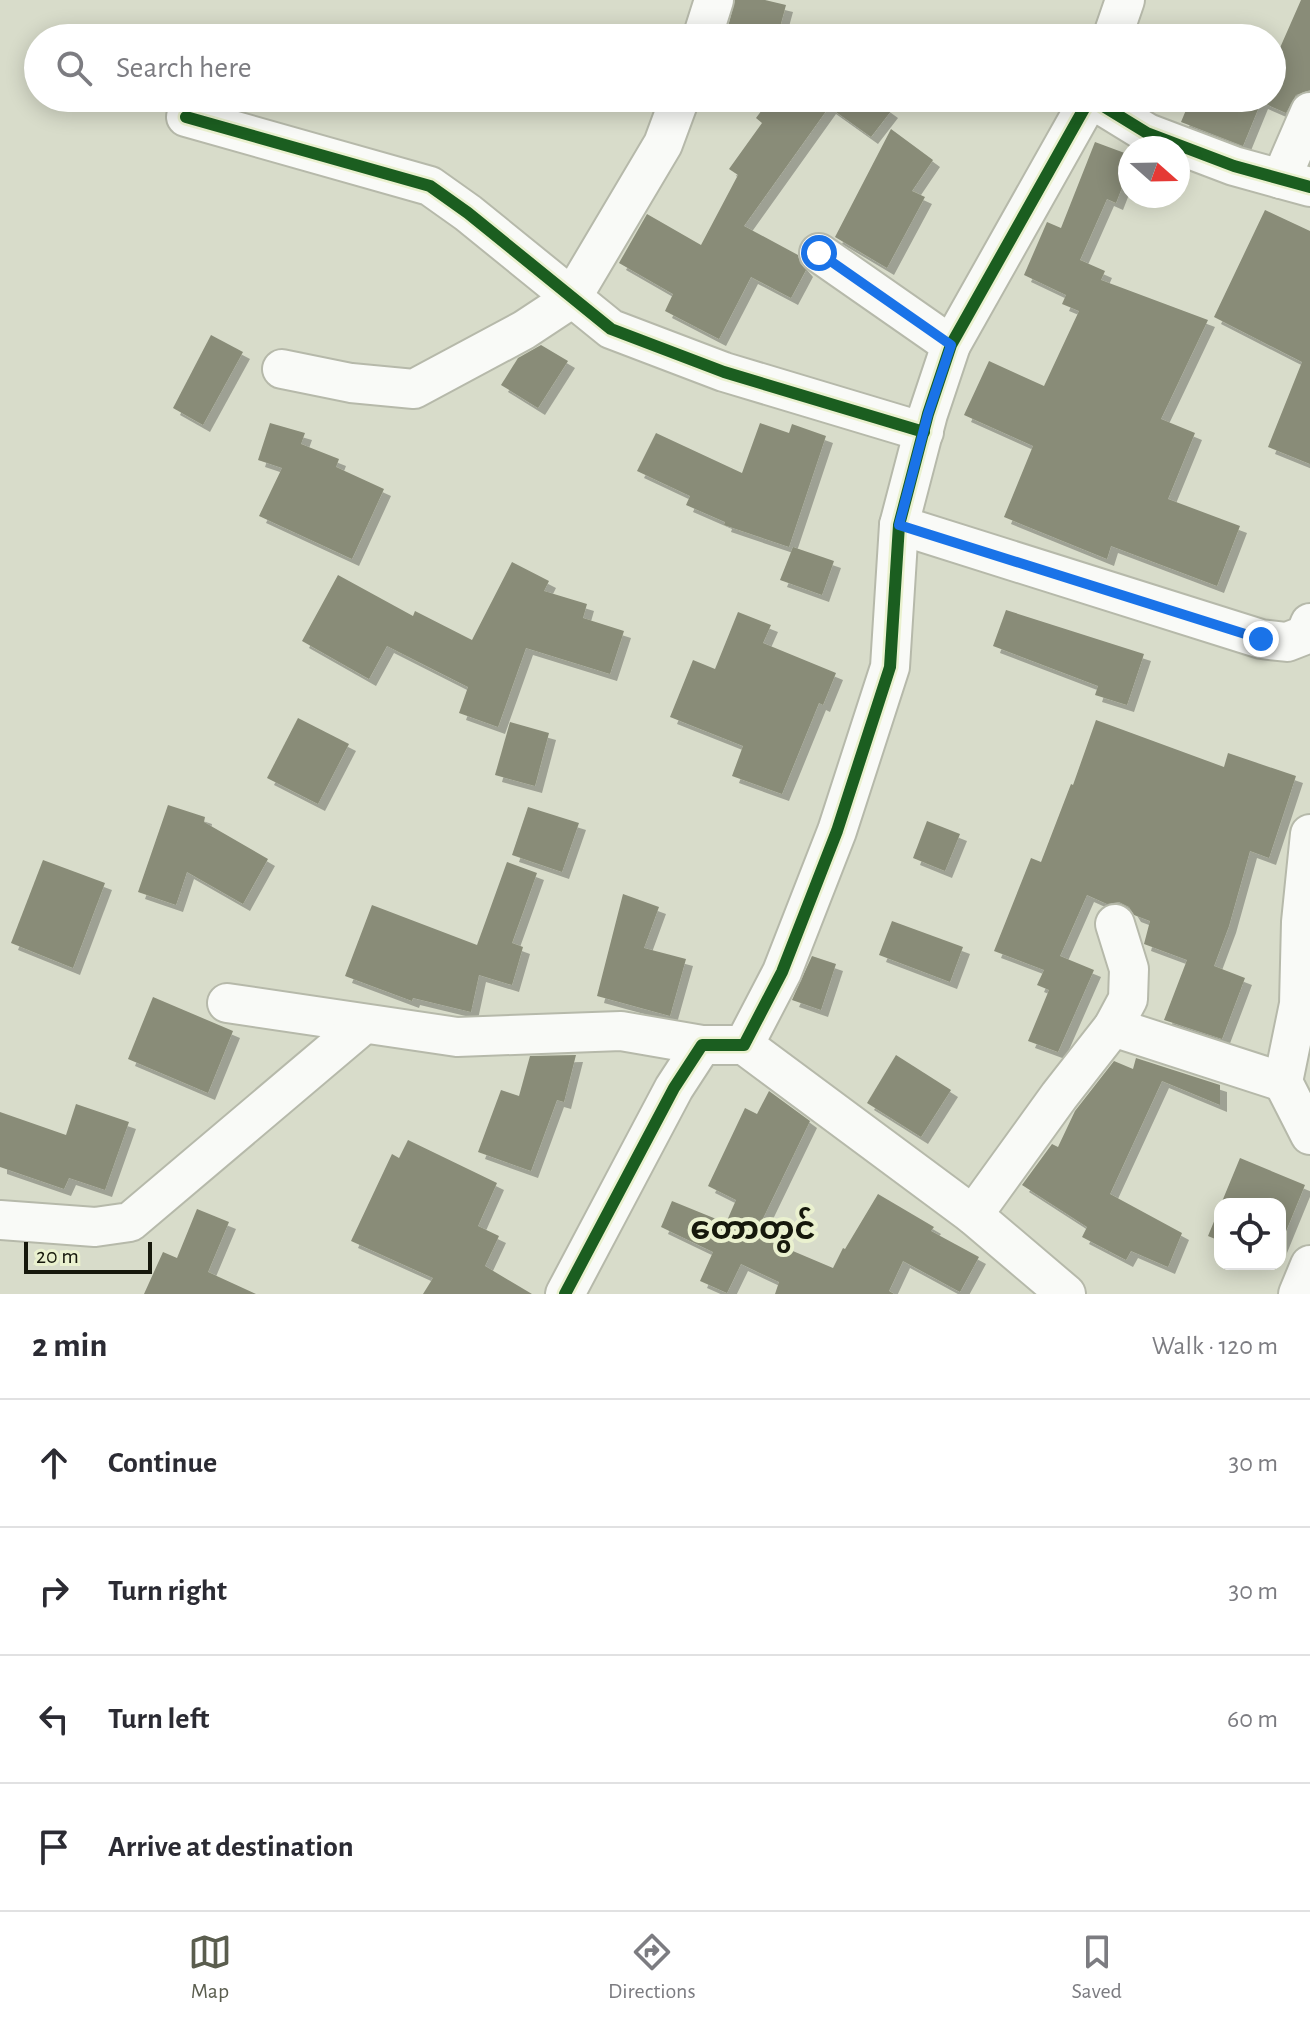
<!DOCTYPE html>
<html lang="en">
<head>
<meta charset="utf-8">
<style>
  :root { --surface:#fff; --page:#f2f2f3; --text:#2b2b33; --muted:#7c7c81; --line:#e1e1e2; --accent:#5a5d4e }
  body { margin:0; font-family:"Alegreya Sans","Noto Sans Myanmar",sans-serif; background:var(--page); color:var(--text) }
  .controls { position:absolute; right:24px; bottom:24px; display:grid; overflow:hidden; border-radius:16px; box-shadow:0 4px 20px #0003 }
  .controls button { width:72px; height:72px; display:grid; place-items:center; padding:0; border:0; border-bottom:2px solid var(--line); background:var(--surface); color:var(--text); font:40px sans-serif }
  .compass { position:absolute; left:1118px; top:136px; width:72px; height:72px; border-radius:50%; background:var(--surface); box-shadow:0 4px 20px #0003; rotate:110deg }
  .scale { position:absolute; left:24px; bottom:20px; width:128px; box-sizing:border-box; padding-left:8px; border:4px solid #16180c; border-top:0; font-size:22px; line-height:28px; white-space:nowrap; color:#16180c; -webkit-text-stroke:6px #eaf1cf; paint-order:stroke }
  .stop { position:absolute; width:24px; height:24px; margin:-18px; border:6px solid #1a73e8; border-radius:50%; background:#fff }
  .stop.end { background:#1a73e8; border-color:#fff; box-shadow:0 2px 8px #0008 }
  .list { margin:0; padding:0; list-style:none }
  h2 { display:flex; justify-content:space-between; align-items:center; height:104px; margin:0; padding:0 32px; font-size:34px }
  h2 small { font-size:26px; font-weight:400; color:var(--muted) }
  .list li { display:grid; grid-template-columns:52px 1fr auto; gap:24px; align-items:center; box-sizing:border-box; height:128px; padding:0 32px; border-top:2px solid var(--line) }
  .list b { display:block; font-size:30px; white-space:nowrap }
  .list em { font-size:26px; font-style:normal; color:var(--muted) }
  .icon { flex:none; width:44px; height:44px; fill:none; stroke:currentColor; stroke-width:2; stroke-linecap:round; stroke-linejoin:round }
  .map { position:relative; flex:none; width:1310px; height:1294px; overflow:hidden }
  .search { position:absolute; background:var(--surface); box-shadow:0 4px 20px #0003; left:24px; right:24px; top:24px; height:88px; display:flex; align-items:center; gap:20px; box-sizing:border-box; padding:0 28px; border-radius:44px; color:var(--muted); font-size:30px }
  .sheet { height:616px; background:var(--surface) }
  nav { display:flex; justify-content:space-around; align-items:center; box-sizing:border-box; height:112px; border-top:2px solid var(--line); background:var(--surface); font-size:22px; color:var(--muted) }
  nav a { display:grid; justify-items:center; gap:4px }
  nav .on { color:var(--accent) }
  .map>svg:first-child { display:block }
  .building { fill:#898c78; filter:url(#shadow) }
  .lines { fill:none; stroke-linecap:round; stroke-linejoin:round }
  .street-casing { stroke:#b6b9aa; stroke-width:42 }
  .street { stroke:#f9faf7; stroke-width:38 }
  .cycleway-casing { stroke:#eaf1cf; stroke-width:17 }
  .cycleway { stroke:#1b5e20; stroke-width:12 }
  .route { stroke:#1a73e8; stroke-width:10 }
  .labels { text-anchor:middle; stroke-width:8; stroke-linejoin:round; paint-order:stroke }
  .quarter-label { font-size:32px; font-weight:bold; fill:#16180c; stroke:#eaf1cf }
</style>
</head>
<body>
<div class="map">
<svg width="1310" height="1294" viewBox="0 0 1310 1294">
  <defs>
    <filter id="shadow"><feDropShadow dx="7" dy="7" stdDeviation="0" flood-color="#0004"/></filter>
  </defs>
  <rect width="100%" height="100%" fill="#d8dcca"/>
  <g class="building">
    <path d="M735,0H765L786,5L777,38H725Z"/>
    <path d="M1301,0H1310V90L1296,95L1286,113L1261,102L1243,146L1181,122L1191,98H1272V66Z"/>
    <path d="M771,98H873L891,111L871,137L829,107L744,226L798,255L800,263L806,270L791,298L751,277L719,339L665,311L673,294L619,263L647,214L701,245L738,175L729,169L762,123L756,118Z"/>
    <path d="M891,129L933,160L912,191L925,197L887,268L835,237Z"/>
    <path d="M1095,142L1130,155V167L1116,203L1107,199L1080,260L1105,271L1101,280L1208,320L1161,419L1195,433L1168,499L1240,526L1217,586L1111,546L1107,559L1004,517L1033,446L964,415L989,361L1044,386L1079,311L1062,304L1066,295L1024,275L1047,222L1061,228Z"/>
    <path d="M1265,210L1310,231V464L1268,447L1302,362L1214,317Z"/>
    <path d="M211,335L243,352L203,425L173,408Z"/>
    <path d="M541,345L568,361L538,408L501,385L518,358Z"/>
    <path d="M270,423L305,433L301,444L339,459L336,467L384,489L352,559L259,516L282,468L258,460Z"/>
    <path d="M760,423L789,433L792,424L826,436L789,547L724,525L725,522L686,505L690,496L637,471L656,433L742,473Z"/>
    <path d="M793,547L834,561L822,595L780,580Z"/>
    <path d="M512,562L549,581L544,591L587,604L583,618L624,631L610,674L526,648L498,727L459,713L468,687L387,646L369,679L302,641L338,575L413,616L415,611L472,640Z"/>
    <path d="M1006,610L1144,654L1127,705L1095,695L1098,686L993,646Z"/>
    <path d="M738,612L771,625L763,643L836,673L823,705L819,703L782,794L732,776L743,746L670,717L693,660L715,669Z"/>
    <path d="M298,718L349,744L318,804L267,778Z"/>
    <path d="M1096,720L1224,767L1228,753L1296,776L1269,858L1250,851L1229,926L1214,966L1245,978L1222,1039L1164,1020L1187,960L1144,944L1150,921L1134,915L1129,907L1119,902L1107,904L1087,895L1060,956L1094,970L1058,1052L1028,1041L1049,990L1037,985L1044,970L994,951L1031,858L1041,862L1071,784L1073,785Z"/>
    <path d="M510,722L549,733L535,786L495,775Z"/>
    <path d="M168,805L205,817L204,822L268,859L243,904L187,872L176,905L138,892Z"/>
    <path d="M528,807L579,823L562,872L512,855Z"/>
    <path d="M927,821L960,834L945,871L913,858Z"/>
    <path d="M43,860L105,883L73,968L11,943Z"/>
    <path d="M507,862L537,873L512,943L523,947L512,985L479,975L471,1012L413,998L412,1001L345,976L372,905L477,945Z"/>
    <path d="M623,894L659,907L644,948L686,959L670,1016L597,996Z"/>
    <path d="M892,921L963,947L950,982L879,955Z"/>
    <path d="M812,956L836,964L821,1010L792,1000Z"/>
    <path d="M153,997L233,1031L208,1093L128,1059Z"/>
    <path d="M576,1055L564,1102L557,1100L531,1171L478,1152L501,1090L519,1096L530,1056Z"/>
    <path d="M896,1055L951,1090L921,1137L867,1103Z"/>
    <path d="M1136,1058L1220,1085V1105L1162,1081L1110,1194L1182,1233L1168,1267L1131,1251L1126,1260L1082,1237L1087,1227L1022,1185L1052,1144L1058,1147L1075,1111L1114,1061L1133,1069Z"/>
    <path d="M769,1091L810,1121L755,1235L833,1268L843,1248L845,1249L878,1194L934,1227L931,1231L979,1257L960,1292L903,1261L889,1291L894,1294H775L779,1282L741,1264L727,1293L700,1281L713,1252L661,1227L672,1201L726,1223L736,1200L708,1186L745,1108L757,1114Z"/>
    <path d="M76,1104L129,1122L105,1190L69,1178L64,1189L0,1167V1112L66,1135Z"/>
    <path d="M408,1140L497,1183L478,1226L499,1236L485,1266L532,1294H423L433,1278L351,1241L392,1154L399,1158Z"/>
    <path d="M1240,1158L1305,1185L1280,1246V1204H1221Z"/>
    <path d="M1220,1207V1241L1208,1236Z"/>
    <path d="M197,1209L229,1222L208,1272L256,1294H144L163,1252L177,1258Z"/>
  </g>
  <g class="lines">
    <defs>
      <g id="street">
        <path d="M702,38L714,0"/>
        <path d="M1112,38L1125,0"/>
        <path d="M186,117L430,186L468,213L611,329L724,372L924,432"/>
        <path d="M1281,179L1310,112"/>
        <path d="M819,253L951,345"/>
        <path d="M282,369L351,383L414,389L524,330L571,299L663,144L680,98"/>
        <path d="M899,525L1261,639L1287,642L1305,635L1310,623"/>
        <path d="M1310,834L1301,922L1299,1004L1283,1082L1310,1135"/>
        <path d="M227,1003L457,1037L621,1031L702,1045"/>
        <path d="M1113,1027L1283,1082"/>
        <path d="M744,1045L973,1215L1066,1294"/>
        <path d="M973,1215L1059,1096L1113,1027L1128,999L1129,969L1115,924"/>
        <path d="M0,1220L95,1227L130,1222L364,1024"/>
        <path d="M565,1294L674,1088L702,1045H744L782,972L837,831L890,667L899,525L928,414L951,345L1090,98L1147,133L1234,166L1310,187"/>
        <path d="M1298,1294L1310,1265"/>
      </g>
    </defs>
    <use href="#street" class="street-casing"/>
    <use href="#street" class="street"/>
    <defs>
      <g id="cycleway">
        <path d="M186,117L430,186L468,213L611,329L724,372L924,432"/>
        <path d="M565,1294L674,1088L702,1045H744L782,972L837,831L890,667L899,525L928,414L951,345L1090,98L1147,133L1234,166L1310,187"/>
      </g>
    </defs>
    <use href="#cycleway" class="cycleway-casing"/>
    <use href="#cycleway" class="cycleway"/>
  </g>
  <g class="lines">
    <path class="route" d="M819,253L951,345L928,414L899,525L1261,639"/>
  </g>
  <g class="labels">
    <g class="quarter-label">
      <text x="753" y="1239">တောတွင်</text>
    </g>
  </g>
</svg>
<div class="controls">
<button><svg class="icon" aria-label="locate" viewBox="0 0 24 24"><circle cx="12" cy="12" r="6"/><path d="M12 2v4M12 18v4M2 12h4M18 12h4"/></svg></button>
</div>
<svg class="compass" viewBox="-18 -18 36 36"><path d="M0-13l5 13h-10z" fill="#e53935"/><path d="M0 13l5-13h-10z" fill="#7c7c81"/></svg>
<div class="scale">20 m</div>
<div class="stop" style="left:819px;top:253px"></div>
<div class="stop end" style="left:1261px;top:639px"></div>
<div class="search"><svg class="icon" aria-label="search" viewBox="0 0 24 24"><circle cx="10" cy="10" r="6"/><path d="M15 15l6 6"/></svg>Search here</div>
</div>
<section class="sheet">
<h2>2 min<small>Walk · 120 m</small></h2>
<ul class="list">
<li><svg class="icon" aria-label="ahead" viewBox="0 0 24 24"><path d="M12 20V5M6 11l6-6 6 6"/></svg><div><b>Continue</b></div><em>30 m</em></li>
<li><svg class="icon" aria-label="right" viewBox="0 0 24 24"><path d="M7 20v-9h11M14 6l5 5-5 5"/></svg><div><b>Turn right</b></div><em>30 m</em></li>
<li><svg class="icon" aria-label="left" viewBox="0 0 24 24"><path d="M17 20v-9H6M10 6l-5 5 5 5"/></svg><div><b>Turn left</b></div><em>60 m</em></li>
<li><svg class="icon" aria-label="arrive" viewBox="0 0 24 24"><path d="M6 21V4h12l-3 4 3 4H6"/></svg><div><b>Arrive at destination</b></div></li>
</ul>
</section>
<nav>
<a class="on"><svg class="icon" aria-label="map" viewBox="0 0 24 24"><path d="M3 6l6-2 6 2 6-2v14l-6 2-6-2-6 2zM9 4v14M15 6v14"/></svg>Map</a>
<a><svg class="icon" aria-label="directions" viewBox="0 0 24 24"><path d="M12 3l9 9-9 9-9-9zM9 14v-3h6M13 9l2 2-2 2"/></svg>Directions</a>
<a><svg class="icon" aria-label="saved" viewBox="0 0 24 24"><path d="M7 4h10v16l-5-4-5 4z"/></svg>Saved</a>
</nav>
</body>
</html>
